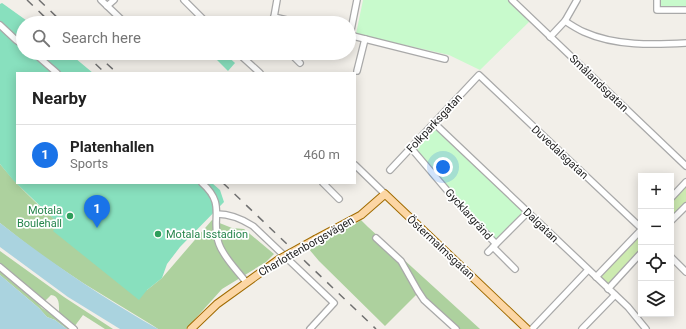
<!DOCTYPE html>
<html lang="en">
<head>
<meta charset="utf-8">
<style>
  :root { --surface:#fff; --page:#f2f2f2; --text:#222; --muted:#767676; --line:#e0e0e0; --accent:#1a73e8 }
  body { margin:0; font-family:Roboto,sans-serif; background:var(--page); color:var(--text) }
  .controls { position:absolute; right:12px; bottom:12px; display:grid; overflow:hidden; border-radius:0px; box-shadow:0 2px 10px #0003 }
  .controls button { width:36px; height:36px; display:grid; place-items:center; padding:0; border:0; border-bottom:1px solid var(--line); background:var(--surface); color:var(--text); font:20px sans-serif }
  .you { position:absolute; left:443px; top:167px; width:14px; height:14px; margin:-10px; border:3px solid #fff; border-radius:50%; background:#1a73e8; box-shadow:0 0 0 6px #1a73e833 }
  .badge { display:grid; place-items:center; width:26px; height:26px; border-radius:50%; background:var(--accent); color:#fff; font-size:13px; font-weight:700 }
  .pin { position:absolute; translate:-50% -33px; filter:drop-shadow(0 1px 2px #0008) }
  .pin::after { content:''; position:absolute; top:21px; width:14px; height:12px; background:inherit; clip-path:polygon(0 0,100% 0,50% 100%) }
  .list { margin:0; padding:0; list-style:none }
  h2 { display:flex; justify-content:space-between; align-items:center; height:52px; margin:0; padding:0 16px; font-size:17px }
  h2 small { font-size:13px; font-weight:400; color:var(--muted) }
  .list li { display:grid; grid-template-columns:26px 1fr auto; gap:12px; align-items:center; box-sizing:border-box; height:60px; padding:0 16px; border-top:1px solid var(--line) }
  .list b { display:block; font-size:15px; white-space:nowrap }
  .list p { margin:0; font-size:13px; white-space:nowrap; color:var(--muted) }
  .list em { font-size:13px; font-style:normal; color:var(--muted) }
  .icon { flex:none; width:22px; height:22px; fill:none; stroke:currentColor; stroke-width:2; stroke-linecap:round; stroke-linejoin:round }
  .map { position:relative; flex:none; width:686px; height:329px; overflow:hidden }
  .search { position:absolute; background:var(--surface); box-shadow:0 2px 10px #0003; left:16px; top:16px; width:340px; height:44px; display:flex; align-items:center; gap:10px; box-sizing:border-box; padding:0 14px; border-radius:22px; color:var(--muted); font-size:15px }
  .panel { position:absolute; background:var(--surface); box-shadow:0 2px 10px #0003; left:16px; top:72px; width:340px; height:112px; border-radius:0px }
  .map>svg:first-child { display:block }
  .grass { fill:#cdebb0 }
  .forest { fill:#add19e }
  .park { fill:#c8facc }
  .pitch { fill:#88e0be }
  .water { fill:#aad3df }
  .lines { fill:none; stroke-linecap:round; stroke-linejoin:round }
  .minor-casing { stroke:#a9a9a9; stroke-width:8 }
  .major-casing { stroke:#a06b00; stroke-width:9 }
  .minor { stroke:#fff; stroke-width:5.5 }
  .major { stroke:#fcd6a4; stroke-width:7 }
  .rail { stroke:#707070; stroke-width:1.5; stroke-dasharray:8 8; stroke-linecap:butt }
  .major-bridge-casing { stroke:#a06b00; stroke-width:9; stroke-linecap:butt }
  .major-bridge { stroke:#fcd6a4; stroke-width:7 }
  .leisure-dot { fill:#2e9e5b; stroke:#fff; stroke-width:1.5 }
  .labels { text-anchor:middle; stroke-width:3.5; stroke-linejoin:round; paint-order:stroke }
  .street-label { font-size:11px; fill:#222; stroke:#fff }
  .leisure-label { font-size:11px; fill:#27864d; stroke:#fff; text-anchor:end }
</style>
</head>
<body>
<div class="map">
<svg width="686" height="329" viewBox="0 0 686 329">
  <rect width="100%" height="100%" fill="#f2efe9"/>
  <g class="grass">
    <path d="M686,184V207L671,224V200Z"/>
    <path d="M641,232V256L610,289L598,278Z"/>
  </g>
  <g class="forest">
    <path d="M0,164C41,215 95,251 147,290L162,278L212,220L232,228L244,229L274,254L266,262L222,289L186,329H158L152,325L83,283L38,253L0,223Z"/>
    <path d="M361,220L368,227L480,329H455L420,291L385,326L319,261L308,248L329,235L352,226Z"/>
    <path d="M0,251L64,297L113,329H105L83,315L74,327L59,313C59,305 60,296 51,295L45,301L0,264Z"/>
    <path d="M0,270L34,299L42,308L60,319L70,329H67L55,320L47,317L39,308L0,275Z"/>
  </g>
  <g class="park">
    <path d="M363,0H511L532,19L480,70L449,55L356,34Z"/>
    <path d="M658,0H686V10H657Z"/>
    <path d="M435,122L530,213L497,245L411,150Z"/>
  </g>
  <g class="pitch">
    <path d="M2,3L30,23H23V53H69L93,73H17V183H212L220,190L224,202L180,247L167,264L162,278L147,290L139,300L53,231L59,224L13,180L0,164V4Z"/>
    <path d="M212,53H224L235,63L228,71L211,54Z"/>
  </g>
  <g class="water">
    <path d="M0,223C50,262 103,298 158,329H120L68,297L0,247Z"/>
    <path d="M0,275L39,308L47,317L55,320L67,329H0Z"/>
  </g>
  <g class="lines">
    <defs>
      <g id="minor">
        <path d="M101,0L125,23"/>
        <path d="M184,0L207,23"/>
        <path d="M512,0L686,166"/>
        <path d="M657,0V10H686"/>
        <path d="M107,6L114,0"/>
        <path d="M274,17L277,0"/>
        <path d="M565,21C571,25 577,29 584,32C615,46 653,45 686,43"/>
        <path d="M269,23L274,17L299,23"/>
        <path d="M0,25L16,40L23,45"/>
        <path d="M349,35L445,59"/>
        <path d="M350,35L357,0"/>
        <path d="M550,37L565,21L577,0"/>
        <path d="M34,53L57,73"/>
        <path d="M238,53L260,73"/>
        <path d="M290,53L300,63"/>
        <path d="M357,71L365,39"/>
        <path d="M434,123L628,307L646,329"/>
        <path d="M411,148L462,208L496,244"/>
        <path d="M355,165L385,194"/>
        <path d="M390,170L479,75L641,228"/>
        <path d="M202,183C227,205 210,219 219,244C224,258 237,270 246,282"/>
        <path d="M323,183L339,199"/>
        <path d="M671,198L686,182"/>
        <path d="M217,214C231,214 242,219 253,226L334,303L310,329"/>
        <path d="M671,221L686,206"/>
        <path d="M376,238L401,261L418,291L424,300L456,329"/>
        <path d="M493,247L515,269"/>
        <path d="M488,252L528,212"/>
        <path d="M671,257L686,272"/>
        <path d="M0,267L74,329"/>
        <path d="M596,277L641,230"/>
        <path d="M608,289L641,253"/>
        <path d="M532,329L588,270"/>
        <path d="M582,329L615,295"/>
      </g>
      <g id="major">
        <path d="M316,239L361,215L385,194L527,329"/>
        <path d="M191,329L217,304L278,260"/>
      </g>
    </defs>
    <use href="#minor" class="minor-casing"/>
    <use href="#major" class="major-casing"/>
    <use href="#minor" class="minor"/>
    <use href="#major" class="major"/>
    <g class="rail">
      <path d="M27,0L51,23"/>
      <path d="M39,0L63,23"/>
      <path d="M84,53L105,73"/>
      <path d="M95,53L117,73"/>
      <path d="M223,183L376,329"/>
    </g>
    <defs>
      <path id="major-bridge" d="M278,260L316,239"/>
    </defs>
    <use href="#major-bridge" class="major-bridge-casing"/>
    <use href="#major-bridge" class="major-bridge"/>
  </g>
  <g class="leisure-dot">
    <circle cx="70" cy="216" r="4"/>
    <circle cx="158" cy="234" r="4"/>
  </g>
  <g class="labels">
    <g class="street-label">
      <text transform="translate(599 83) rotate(44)" y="4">Smålandsgatan</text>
      <text transform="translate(434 123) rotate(-47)" y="4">Folkparksgatan</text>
      <text transform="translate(560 152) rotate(43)" y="4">Duvedalsgatan</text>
      <text transform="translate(469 214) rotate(48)" y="4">Gycklargränd</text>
      <text transform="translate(541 225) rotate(44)" y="4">Dalgatan</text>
      <text transform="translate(306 246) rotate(-30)" y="4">Charlottenborgsvägen</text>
      <text transform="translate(441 247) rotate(43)" y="4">Östermalmsgatan</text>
    </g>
    <g class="leisure-label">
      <text x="62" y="214">Motala<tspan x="62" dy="13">Boulehall</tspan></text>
      <text x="166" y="238" text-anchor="start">Motala Isstadion</text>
    </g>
  </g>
</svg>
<div class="controls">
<button>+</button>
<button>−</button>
<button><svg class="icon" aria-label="locate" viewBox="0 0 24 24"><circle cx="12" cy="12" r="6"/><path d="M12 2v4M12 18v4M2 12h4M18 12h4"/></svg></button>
<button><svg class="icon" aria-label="layers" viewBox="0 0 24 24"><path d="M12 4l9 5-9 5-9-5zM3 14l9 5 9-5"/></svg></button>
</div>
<div class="you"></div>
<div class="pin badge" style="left:97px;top:228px">1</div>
<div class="search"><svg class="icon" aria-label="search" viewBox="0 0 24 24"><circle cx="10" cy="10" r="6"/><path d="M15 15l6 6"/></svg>Search here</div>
<section class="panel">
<h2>Nearby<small></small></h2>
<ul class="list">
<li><span class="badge">1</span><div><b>Platenhallen</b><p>Sports</p></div><em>460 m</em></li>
</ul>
</section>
</div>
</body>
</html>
